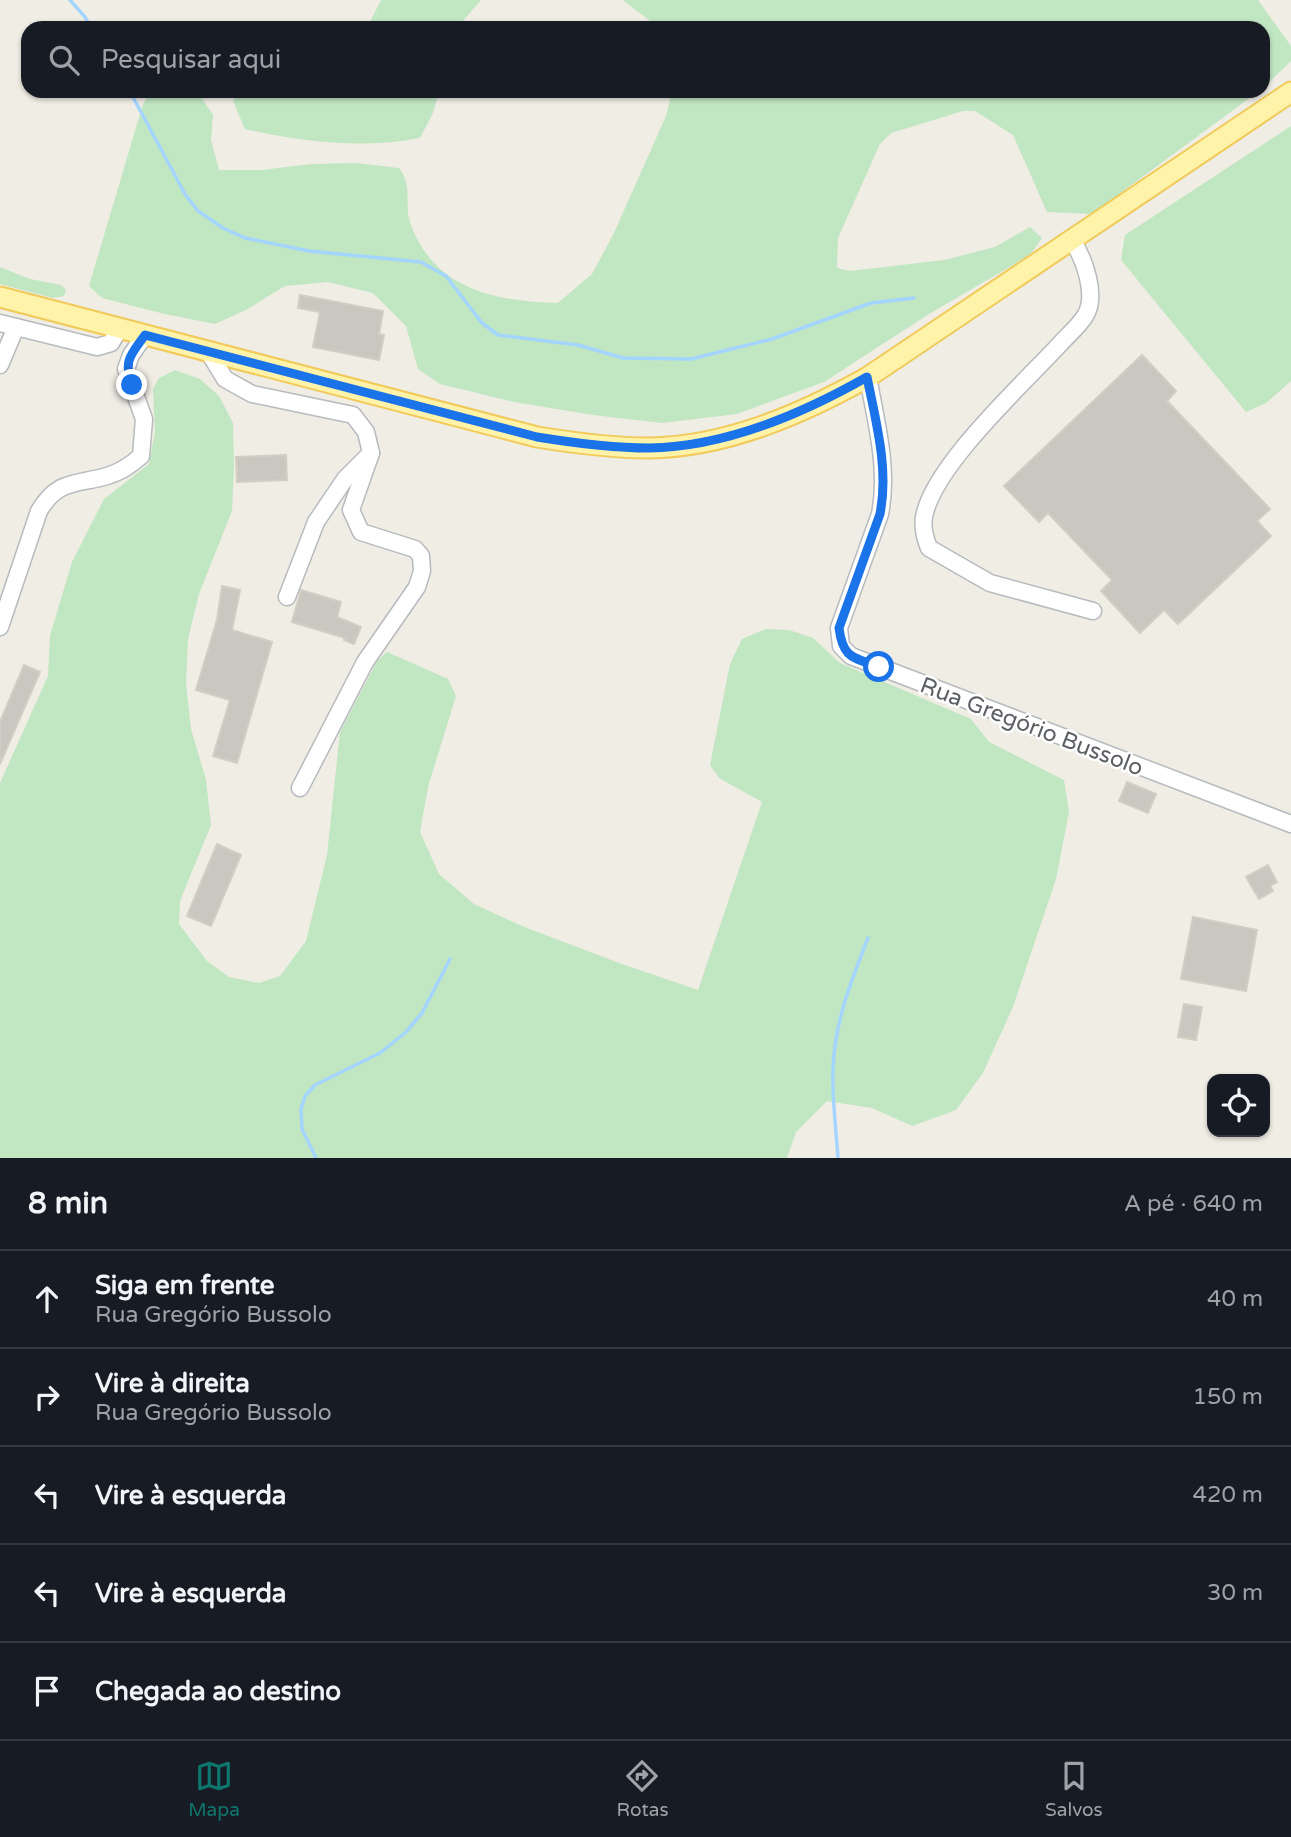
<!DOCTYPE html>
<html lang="pt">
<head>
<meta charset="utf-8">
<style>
  :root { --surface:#171b24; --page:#20242c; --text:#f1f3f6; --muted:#9ea1a6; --line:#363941; --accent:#0f766e }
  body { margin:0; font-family:"Varela Round",sans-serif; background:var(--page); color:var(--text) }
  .controls { position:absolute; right:21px; bottom:21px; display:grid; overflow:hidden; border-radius:14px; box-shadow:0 2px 5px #0004 }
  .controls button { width:63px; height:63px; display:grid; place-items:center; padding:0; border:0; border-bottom:2px solid var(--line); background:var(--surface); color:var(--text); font:35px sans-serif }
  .stop { position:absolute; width:21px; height:21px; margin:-16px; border:5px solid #1a73e8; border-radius:50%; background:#fff }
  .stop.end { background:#1a73e8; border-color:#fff; box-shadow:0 2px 7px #0008 }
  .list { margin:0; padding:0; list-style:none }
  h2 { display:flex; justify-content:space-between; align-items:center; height:91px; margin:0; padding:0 28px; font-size:30px }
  h2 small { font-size:23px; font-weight:400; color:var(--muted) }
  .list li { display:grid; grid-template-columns:46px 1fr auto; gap:21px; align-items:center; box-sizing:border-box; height:98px; padding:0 28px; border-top:2px solid var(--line) }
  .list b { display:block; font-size:26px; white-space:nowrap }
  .list p { margin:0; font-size:23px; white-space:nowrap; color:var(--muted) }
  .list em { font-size:23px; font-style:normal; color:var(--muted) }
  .icon { flex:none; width:38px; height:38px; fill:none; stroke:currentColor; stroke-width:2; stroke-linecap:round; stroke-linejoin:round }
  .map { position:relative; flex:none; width:1291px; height:1158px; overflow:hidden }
  .search { position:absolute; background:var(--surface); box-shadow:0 2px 5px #0004; left:21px; right:21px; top:21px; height:77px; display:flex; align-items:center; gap:18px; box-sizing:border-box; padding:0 24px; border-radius:21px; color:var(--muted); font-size:26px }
  .sheet { height:581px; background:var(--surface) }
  nav { display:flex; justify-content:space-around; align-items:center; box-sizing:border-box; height:98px; border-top:2px solid var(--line); background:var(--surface); font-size:19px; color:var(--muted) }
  nav a { display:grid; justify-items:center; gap:4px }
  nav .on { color:var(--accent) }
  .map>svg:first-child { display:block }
  .green { fill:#c1e6c2 }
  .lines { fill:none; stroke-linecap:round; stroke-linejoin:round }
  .stream { stroke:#a4d5ff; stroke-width:3.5 }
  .building { fill:#cac7c1; stroke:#d3cec2; stroke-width:2 }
  .minor-casing { stroke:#b7babe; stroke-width:19 }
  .major-casing { stroke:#f1ca5b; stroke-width:23 }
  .minor { stroke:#fff; stroke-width:16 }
  .major { stroke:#fff3a9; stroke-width:19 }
  .route { stroke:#1a73e8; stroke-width:9 }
  .labels { text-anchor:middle; stroke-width:5; stroke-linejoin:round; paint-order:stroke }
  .street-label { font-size:23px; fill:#5c6065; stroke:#fff }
</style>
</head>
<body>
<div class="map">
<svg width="1291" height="1158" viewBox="0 0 1291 1158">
  <rect width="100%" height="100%" fill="#efede4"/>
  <g class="green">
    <path d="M381,0H481L461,23L459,28H367Z"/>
    <path d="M623,0H1258L1291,46V61L1263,88V28H659Z"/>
    <path d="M151,91H197L213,115L211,140L219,170H262L311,164L355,163L399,168C414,188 403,204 411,225C434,289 497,302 558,303L592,274L613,235L666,116L672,91H1259L1092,214L1047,212L1013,135L975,111H963L891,133L880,144L838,238L837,268L850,271L944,260L995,247L1030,227L1042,238L1030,255L929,314L824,382L737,414L662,423L593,415L514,402L440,384L418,369L406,326L373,293L328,282L285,286L246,310L215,324L165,314L102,298L89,286L143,104Z"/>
    <path d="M239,91H439L433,113L420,138C362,149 302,142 245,129L233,101Z"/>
    <path d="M1291,126V381L1266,403L1246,412L1121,260L1125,235Z"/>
    <path d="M0,267L30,279L61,285L66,290L64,296L53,298L0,284Z"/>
    <path d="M175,370L200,379L219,396L233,423L234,467L232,511L199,594L188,639L186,684L191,729L206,780L211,825L180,901L179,924L207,961L229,977L259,983L280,976L306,941L327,855L340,732L377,661L387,652L448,679L456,696L428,787L420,832L439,874L474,904L522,926L619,963L698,990L762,802L719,778L710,765L730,664L742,639L766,629L789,630L813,638L840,663L971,719L989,742L1064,780L1069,812L1056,879L1013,1007L983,1073L956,1110L912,1126L872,1108L827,1101L796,1132L787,1158H0V783L48,676L50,636L72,562L104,499L149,464L155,432L153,389L159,378Z"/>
  </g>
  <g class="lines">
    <g class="stream">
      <path d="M70,0L85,17L91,28"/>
      <path d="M128,91L134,99L185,194L198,211L223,228L245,238L309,251L421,262L446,276L482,323L498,335L578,345L623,358L691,359L772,339L871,303L914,298"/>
      <path d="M316,1158L302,1129L301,1109L305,1096L315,1085L380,1053L406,1032L422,1013L450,959"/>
      <path d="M838,1158C836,1129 832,1099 833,1070C834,1024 851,981 868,938"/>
    </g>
  </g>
  <g class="building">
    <path d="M300,295L383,311L379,334L384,335L379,360L313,347L320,312L298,308Z"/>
    <path d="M1142,355L1176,391L1167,401L1270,509L1257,521L1271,536L1178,624L1164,610L1140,633L1101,591L1112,580L1048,513L1039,522L1004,486Z"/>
    <path d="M286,455L287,480L237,482L236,457Z"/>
    <path d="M222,586L240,590L232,630L272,642L237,763L213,756L230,700L196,690L217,620Z"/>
    <path d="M301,590L341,602L337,617L361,627L354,644L344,640L345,638L292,622Z"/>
    <path d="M24,665L40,672L0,764V722Z"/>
    <path d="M1127,782L1156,794L1148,813L1119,801Z"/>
    <path d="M217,844L241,855L211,926L187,916Z"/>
    <path d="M1268,865L1277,882L1270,886L1273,891L1259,899L1246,877Z"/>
    <path d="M1193,917L1257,930L1246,991L1181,979Z"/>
    <path d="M1184,1004L1202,1007L1196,1040L1178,1037Z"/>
  </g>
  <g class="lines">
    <defs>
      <g id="minor">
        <path d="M1072,240C1084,258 1098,296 1085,316C1079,326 1068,335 1060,344C1024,383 933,466 924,517C922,528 925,538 929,548L990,583L1093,611"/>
        <path d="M0,323L97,347L111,343L120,328"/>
        <path d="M208,351L225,379L252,394L353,415L366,432L371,453L345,479L316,522L287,597"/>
        <path d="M0,365L16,327"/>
        <path d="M868,377C876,422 889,469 880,514L839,628L841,646L851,656L1291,824"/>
        <path d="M0,627L39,511C58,479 76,485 107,476C121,472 131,465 141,456L144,419L126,369L131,355L145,335"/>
        <path d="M300,788L365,662L417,587L422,571L421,556L415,549L361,532L351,510L371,453"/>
      </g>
      <path id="major" d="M0,297L537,437C574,443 611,448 649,448C726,447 802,414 868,377L1291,92"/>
    </defs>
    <use href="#minor" class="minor-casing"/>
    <use href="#major" class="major-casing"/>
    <use href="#minor" class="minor"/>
    <use href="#major" class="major"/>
  </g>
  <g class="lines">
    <path class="route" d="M132,385C123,360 131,355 145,335L537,437C574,443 611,448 649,448C726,447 802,414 867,377C876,422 889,469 880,514L839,628C843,659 853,657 879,667"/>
  </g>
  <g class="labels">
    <g class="street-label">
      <text transform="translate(1032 726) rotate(21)" y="8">Rua Gregório Bussolo</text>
    </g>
  </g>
</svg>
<div class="controls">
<button><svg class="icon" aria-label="locate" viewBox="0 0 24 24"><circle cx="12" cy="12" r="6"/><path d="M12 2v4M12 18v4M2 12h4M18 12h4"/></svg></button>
</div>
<div class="stop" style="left:879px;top:667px"></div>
<div class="stop end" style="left:132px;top:385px"></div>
<div class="search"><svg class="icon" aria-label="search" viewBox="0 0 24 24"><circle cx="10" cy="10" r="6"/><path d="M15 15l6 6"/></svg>Pesquisar aqui</div>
</div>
<section class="sheet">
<h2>8 min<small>A pé · 640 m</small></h2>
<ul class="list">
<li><svg class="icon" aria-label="ahead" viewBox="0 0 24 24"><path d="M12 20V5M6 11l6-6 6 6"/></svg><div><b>Siga em frente</b><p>Rua Gregório Bussolo</p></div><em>40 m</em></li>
<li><svg class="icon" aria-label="right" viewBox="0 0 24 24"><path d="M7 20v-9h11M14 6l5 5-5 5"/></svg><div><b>Vire à direita</b><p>Rua Gregório Bussolo</p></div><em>150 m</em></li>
<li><svg class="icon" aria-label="left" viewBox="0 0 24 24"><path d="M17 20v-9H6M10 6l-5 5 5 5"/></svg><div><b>Vire à esquerda</b></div><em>420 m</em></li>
<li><svg class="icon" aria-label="left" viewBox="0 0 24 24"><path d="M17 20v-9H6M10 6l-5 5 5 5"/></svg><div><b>Vire à esquerda</b></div><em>30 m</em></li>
<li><svg class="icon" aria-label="arrive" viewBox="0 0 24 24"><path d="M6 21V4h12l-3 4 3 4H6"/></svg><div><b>Chegada ao destino</b></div></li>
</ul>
</section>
<nav>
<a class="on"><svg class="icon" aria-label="map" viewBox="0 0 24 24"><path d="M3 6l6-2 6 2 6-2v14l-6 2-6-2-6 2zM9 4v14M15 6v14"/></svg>Mapa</a>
<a><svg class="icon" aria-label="directions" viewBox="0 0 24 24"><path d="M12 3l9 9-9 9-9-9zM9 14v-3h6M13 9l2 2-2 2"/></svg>Rotas</a>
<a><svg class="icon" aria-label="saved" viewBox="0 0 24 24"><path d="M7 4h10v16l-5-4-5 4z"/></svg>Salvos</a>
</nav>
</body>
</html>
